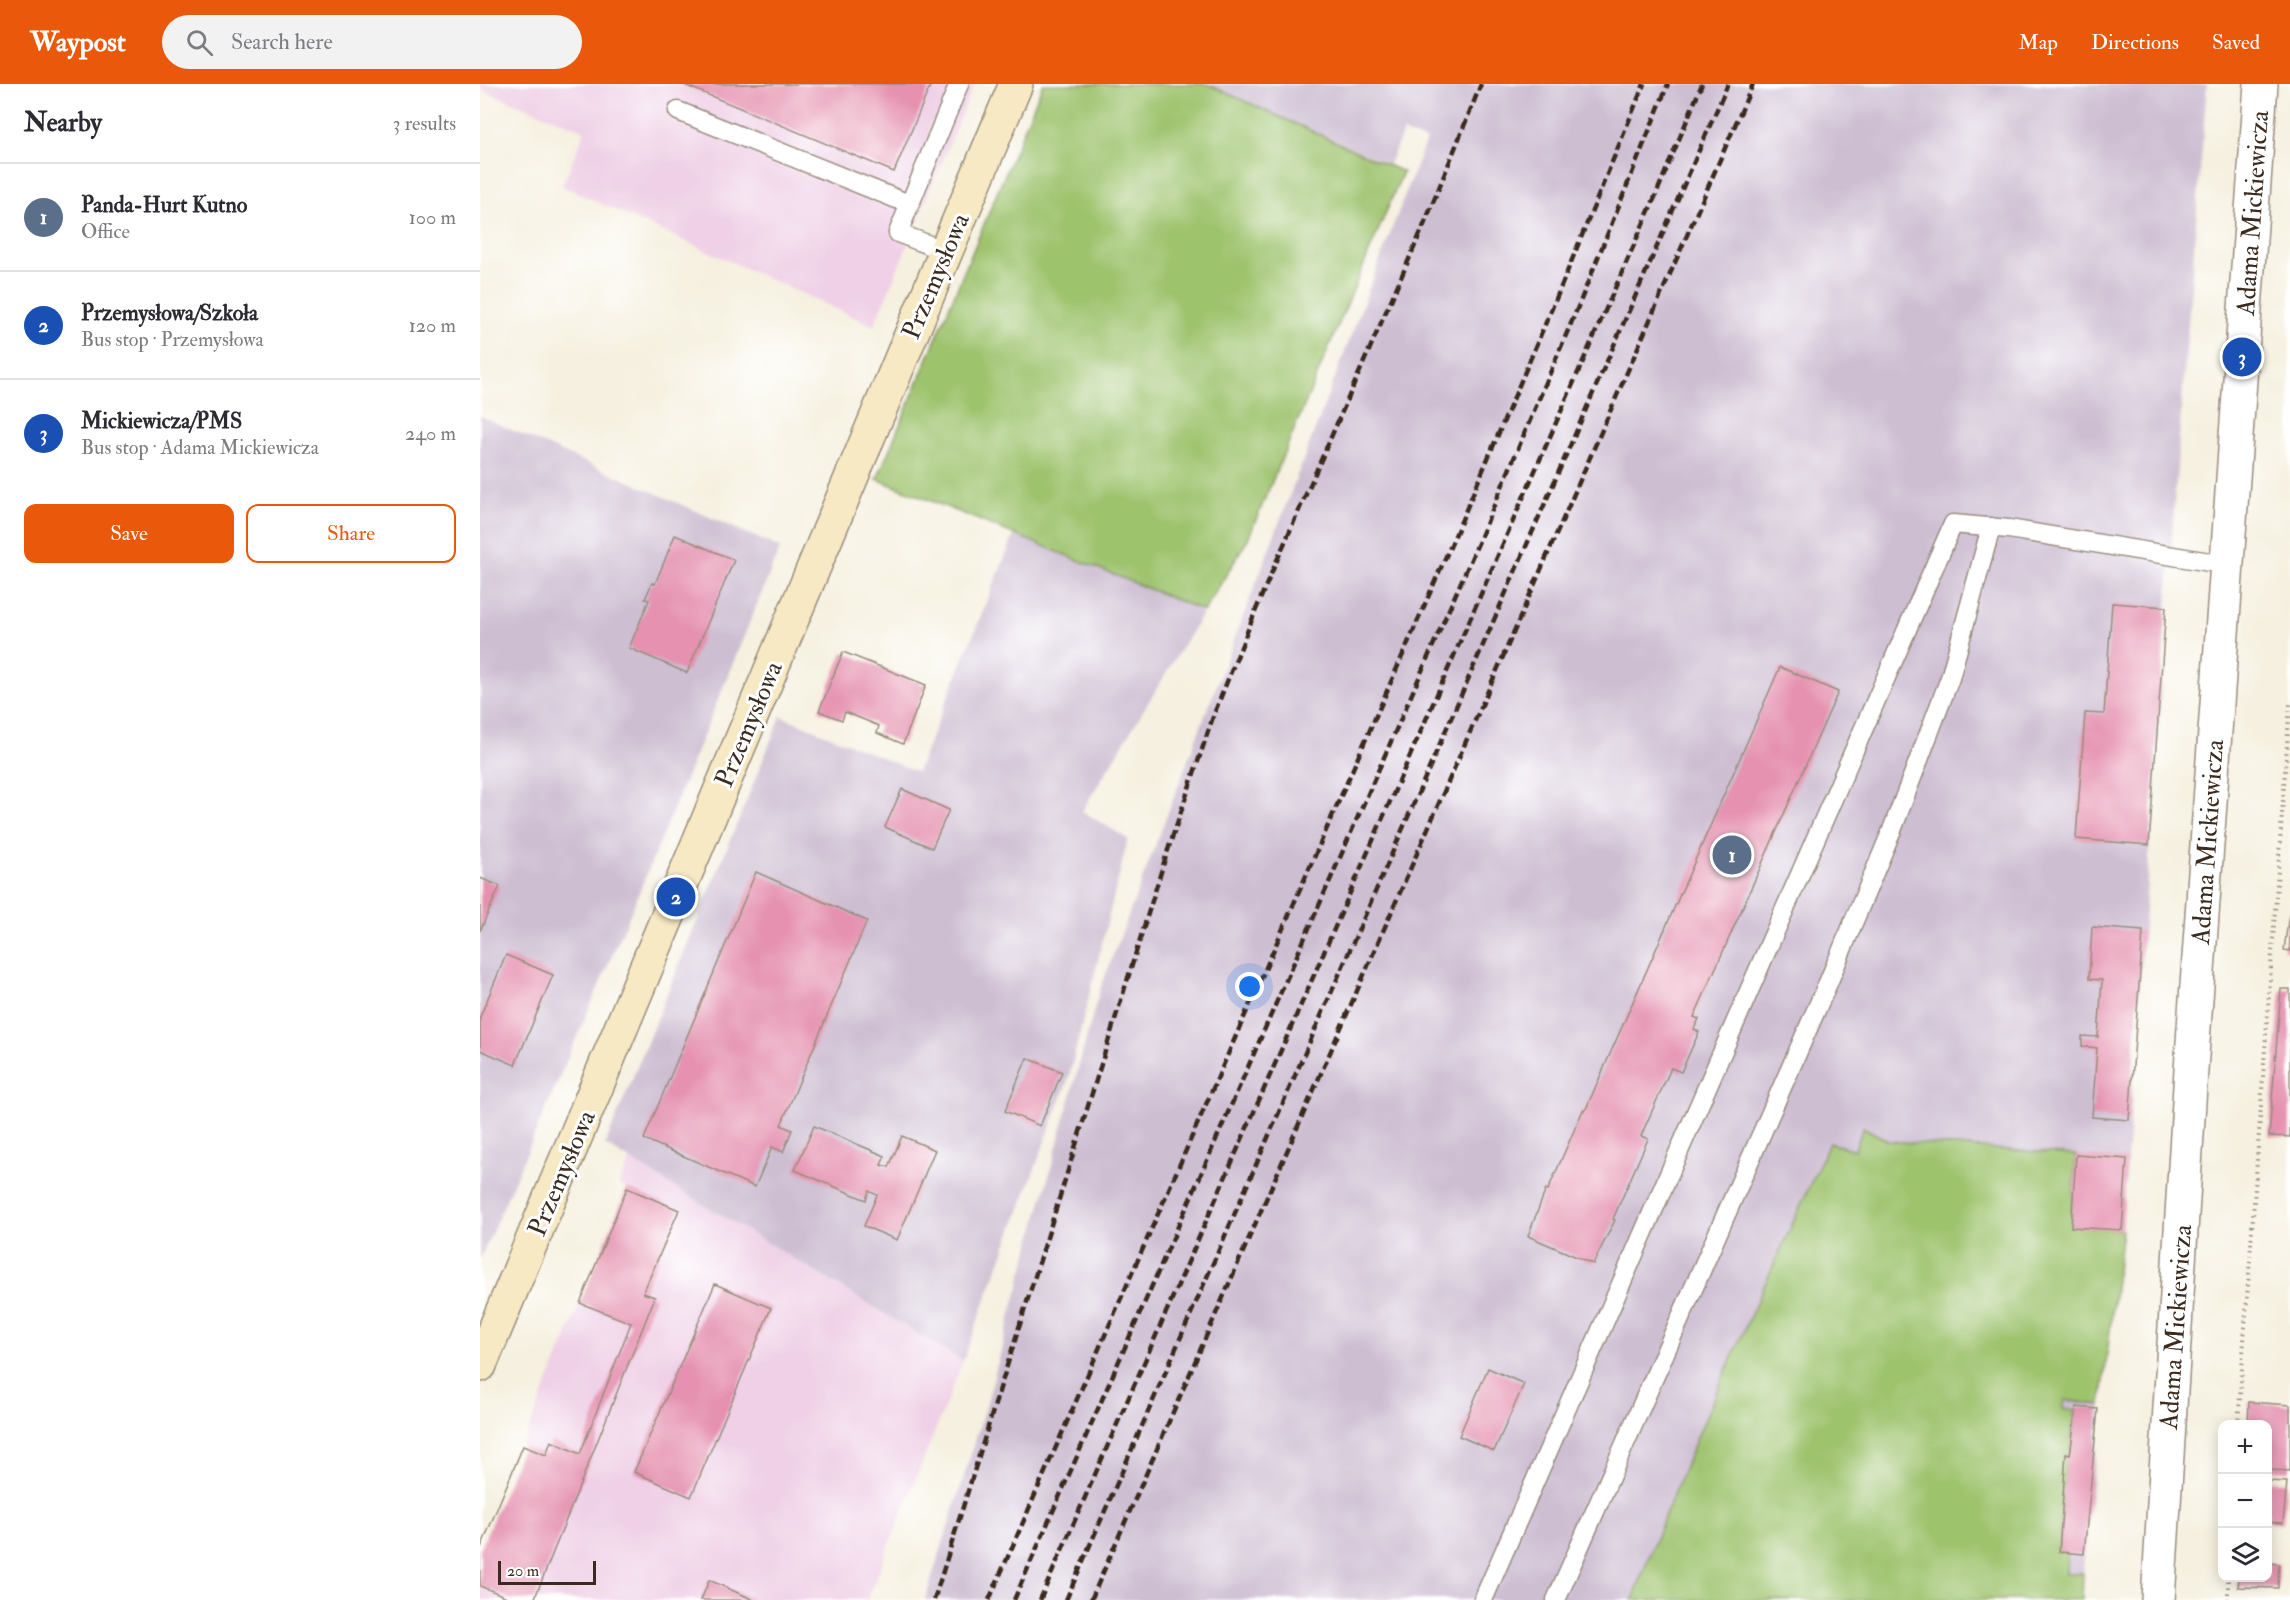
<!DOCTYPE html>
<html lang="en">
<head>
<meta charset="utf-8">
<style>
  :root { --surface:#fff; --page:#f2f2f3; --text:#2b2b33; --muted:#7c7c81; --line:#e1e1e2; --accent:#ea580c }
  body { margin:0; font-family:"IM FELL Double Pica",serif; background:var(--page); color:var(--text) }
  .controls { position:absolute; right:18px; bottom:18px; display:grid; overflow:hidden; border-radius:12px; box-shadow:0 3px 15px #0003 }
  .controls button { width:54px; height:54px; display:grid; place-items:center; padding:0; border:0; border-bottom:2px solid var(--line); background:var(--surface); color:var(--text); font:30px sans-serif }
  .scale { position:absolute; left:18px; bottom:15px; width:98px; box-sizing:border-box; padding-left:6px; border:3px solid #3b2a1e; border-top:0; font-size:16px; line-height:21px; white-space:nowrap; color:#3b2a1e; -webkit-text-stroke:4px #fff; paint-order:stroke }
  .you { position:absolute; left:770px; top:903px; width:21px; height:21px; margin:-15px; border:4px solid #fff; border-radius:50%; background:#1a73e8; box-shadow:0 0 0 9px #1a73e833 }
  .badge { display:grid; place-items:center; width:39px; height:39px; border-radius:50%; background:var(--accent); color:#fff; font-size:20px; font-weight:700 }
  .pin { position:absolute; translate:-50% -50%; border:3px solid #fff; box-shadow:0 2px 6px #0006 }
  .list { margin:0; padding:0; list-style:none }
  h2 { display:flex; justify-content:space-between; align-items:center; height:78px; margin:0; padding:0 24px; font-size:26px }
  h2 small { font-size:20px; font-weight:400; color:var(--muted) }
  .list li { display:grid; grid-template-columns:39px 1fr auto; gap:18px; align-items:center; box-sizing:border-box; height:108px; padding:0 24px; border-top:2px solid var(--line) }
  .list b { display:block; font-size:22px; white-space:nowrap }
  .list p { margin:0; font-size:20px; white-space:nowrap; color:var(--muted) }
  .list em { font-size:20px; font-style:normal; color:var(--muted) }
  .actions { display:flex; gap:12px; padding:18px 24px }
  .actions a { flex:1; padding:14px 0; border:2px solid var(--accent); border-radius:12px; text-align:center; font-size:21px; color:var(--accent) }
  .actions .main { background:var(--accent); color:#fff }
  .icon { flex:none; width:33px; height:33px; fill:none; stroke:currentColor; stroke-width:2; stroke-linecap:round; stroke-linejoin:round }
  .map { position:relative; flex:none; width:1810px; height:1516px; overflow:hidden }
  header { display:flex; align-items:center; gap:36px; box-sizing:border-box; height:84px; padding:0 30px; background:var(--accent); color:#fff }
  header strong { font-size:28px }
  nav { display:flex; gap:33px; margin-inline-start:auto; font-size:21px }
  .search { width:420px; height:54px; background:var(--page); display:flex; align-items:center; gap:15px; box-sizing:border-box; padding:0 21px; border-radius:33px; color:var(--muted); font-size:22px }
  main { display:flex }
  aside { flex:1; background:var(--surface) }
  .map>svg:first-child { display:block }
  .built { fill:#efd0e6 }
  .industrial { fill:#cdbed2 }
  .green { fill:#9ec36d; stroke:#6c7646; stroke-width:1.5 }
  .building { fill:#e591af }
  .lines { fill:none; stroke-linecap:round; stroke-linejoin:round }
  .lane-casing { stroke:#988d7e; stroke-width:21 }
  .street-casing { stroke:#988d7e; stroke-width:36 }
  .secondary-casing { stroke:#988d7e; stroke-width:36 }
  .path { stroke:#988d7e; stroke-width:4; stroke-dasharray:1.5 4.5; stroke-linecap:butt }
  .lane { stroke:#fff; stroke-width:18 }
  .street { stroke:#fff; stroke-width:33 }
  .secondary { stroke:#f7e9c3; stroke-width:33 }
  .rail { stroke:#3b2a1e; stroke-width:4.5; stroke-dasharray:9 4.5; stroke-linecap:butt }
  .labels { text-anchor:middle; stroke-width:6; stroke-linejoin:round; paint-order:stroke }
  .street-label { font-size:26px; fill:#3b2a1e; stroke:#fff }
</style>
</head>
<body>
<header>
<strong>Waypost</strong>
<div class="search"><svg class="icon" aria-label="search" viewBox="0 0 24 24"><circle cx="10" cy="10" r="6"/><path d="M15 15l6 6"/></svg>Search here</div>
<nav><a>Map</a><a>Directions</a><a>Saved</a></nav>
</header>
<main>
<aside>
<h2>Nearby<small>3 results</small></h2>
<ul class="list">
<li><span class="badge" style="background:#5c6f8a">1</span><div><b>Panda-Hurt Kutno</b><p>Office</p></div><em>100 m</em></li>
<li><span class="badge" style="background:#1a4fb4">2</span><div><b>Przemysłowa/Szkoła</b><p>Bus stop · Przemysłowa</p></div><em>120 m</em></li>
<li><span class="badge" style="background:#1a4fb4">3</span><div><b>Mickiewicza/PMS</b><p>Bus stop · Adama Mickiewicza</p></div><em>240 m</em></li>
</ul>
<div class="actions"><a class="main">Save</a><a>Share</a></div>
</aside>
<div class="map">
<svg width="1810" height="1516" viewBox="0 0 1810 1516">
  <rect width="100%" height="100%" fill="#fff"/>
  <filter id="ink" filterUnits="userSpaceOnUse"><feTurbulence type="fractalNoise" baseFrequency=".0167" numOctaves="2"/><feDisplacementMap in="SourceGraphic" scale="12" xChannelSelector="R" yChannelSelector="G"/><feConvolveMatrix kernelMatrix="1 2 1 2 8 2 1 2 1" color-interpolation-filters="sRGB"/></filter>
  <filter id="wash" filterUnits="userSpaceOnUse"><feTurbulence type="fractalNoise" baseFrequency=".008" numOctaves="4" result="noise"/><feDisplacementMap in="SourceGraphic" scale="24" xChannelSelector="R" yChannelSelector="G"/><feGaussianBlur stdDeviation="1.35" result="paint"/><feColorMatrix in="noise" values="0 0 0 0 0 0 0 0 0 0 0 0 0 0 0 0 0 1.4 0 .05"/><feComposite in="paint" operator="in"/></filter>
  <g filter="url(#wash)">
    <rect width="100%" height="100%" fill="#f5f0df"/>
    <g class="built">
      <path d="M0,0H494L394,242L82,102L105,47L0,5Z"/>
      <path d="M150,1076L483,1277L387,1516H0V1466L147,1104L139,1101Z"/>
    </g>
    <g class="industrial">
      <path d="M728,0H1727L1699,355L1642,1146L1604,1470L1602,1516H445L506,1322L619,908L946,56L923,48L909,80Z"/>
      <path d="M0,332L300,464L154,821L0,1176Z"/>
      <path d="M534,451L724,527L602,727L648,755L589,993L483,1277L125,1061L301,632L437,688Z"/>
    </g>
    <g class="green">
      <path d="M563,0H727L923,88L767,457L724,527L397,395Z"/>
      <path d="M1383,1043L1408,1057L1596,1071L1591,1142L1642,1146L1621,1321L1585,1316L1583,1325L1595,1327L1590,1370H1586L1579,1467L1587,1468L1586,1489H1603L1602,1516H1153C1209,1360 1281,1210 1349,1059L1375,1066Z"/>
    </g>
    <g id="blocks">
      <g class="building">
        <path d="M202,0H451L414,88Z"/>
        <path d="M195,451L254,476L207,589L149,564L169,516L165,515L172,499L175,500Z"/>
        <path d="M1632,519L1686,523L1669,761L1596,755L1605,629L1624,630Z"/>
        <path d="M363,568L446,601L423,660L397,649L399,642L365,628L362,636L339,627Z"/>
        <path d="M1300,583L1358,608L1214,933L1219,935L1214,945L1219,948L1201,988L1191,984L1161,1052L1168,1055L1133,1135L1135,1136L1113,1180L1048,1152L1066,1105L1068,1106L1103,1026L1105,1027Z"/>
        <path d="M422,705L469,726L452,764L405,743Z"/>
        <path d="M276,788L387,837L301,1041L312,1046L303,1068L292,1063L275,1103L164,1055Z"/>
        <path d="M0,794L20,802L0,847Z"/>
        <path d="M1809,830H1810V867L1804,866Z"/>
        <path d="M1612,843L1663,847L1649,1036L1612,1033L1617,964L1602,962V952L1618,953L1622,896L1609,895Z"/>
        <path d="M26,871L73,891L35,981L0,966V933Z"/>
        <path d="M1801,905H1810V1053L1789,1052Z"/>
        <path d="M547,974L582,988L560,1042L525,1027Z"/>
        <path d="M334,1042L405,1072L401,1081L409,1083L422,1052L455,1066L417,1156L384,1142L397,1111L389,1107L386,1116L315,1086Z"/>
        <path d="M1596,1071L1647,1075L1642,1146L1591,1143Z"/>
        <path d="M147,1104L199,1126L163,1209L175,1213L54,1516H34L0,1502V1466L43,1362L66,1371L71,1357L100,1370L151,1239L100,1219Z"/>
        <path d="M235,1200L291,1224L211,1413L154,1388Z"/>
        <path d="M1008,1284L1044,1300L1014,1367L979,1352Z"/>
        <path d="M1769,1318L1810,1321V1387L1788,1386V1340H1768Z"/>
        <path d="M1596,1323L1618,1325L1604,1470L1579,1468L1586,1369L1590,1370L1591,1364Z"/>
        <path d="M1788,1397L1807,1398L1803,1439L1788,1438Z"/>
        <path d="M1788,1479L1799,1480L1798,1504L1758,1503L1759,1494H1788Z"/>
        <path d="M229,1496L274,1516H221Z"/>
      </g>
    </g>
  </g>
  <g filter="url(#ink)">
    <use href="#blocks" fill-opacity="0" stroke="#988d7e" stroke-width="1.5"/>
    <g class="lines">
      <defs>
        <g id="lane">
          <path d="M198,27L429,120"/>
          <path d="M465,167L418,149L479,0"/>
          <path d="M1003,1516L1473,440L1529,445L1748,481"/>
          <path d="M1076,1516L1348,899L1412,746L1470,594L1511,443"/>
        </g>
        <path id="street" d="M1678,1516L1711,986L1781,0"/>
        <path id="secondary" d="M0,1281L536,0"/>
      </defs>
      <use href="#lane" class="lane-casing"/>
      <use href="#street" class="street-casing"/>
      <use href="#secondary" class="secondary-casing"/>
      <g class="path">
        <path d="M1758,1340L1810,619"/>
        <path d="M1748,1516V1494"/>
      </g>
      <use href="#lane" class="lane"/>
      <use href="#street" class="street"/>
      <use href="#secondary" class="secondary"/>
      <g class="rail">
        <path d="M454,1516L686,772L734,630L784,506L944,141L1001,0"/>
        <path d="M509,1516L977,447L1078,210L1164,0"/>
        <path d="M534,1516L999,457L1100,218L1188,0"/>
        <path d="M560,1516L1175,113L1222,0"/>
        <path d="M586,1516L1248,0"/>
        <path d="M611,1516L1273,0"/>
      </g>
    </g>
  </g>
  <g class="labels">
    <g class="street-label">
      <text transform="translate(1772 129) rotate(-86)" y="9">Adama Mickiewicza</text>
      <text transform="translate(455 192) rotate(-67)" y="9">Przemysłowa</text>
      <text transform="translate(268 640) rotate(-67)" y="9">Przemysłowa</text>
      <text transform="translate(1727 758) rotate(-86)" y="9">Adama Mickiewicza</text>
      <text transform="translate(81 1089) rotate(-67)" y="9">Przemysłowa</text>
      <text transform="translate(1695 1243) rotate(-86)" y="9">Adama Mickiewicza</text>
    </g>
  </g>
</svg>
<div class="controls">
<button>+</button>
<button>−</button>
<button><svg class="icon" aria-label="layers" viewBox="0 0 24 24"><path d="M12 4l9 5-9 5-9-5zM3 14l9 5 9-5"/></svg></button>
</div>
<div class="scale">20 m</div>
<div class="you"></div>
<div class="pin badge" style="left:1252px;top:771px;background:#5c6f8a">1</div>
<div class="pin badge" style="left:196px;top:813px;background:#1a4fb4">2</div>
<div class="pin badge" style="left:1762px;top:273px;background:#1a4fb4">3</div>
</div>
</main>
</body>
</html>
